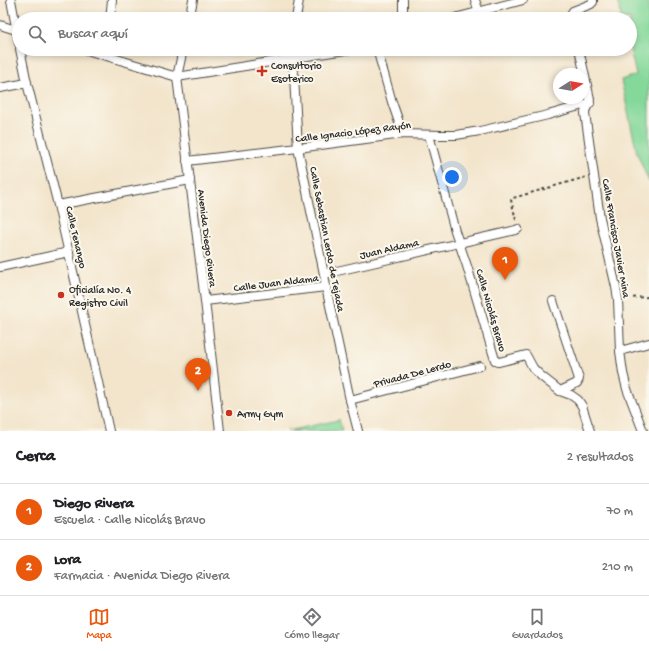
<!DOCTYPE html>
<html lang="es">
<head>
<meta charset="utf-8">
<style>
  :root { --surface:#fff; --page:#f6f6f6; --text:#202124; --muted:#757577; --line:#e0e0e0; --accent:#ea580c }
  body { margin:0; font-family:"Gochi Hand",sans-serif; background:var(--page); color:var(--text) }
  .compass { position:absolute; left:553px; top:68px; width:36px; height:36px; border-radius:50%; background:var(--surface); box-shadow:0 2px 6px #0003; rotate:79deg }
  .you { position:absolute; left:452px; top:177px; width:14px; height:14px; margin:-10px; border:3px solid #fff; border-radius:50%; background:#1a73e8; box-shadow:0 0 0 6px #1a73e833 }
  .badge { display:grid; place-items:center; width:26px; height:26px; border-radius:50%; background:var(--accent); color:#fff; font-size:13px; font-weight:700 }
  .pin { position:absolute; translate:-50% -33px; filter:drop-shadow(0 1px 2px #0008) }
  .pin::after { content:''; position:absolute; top:21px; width:14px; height:12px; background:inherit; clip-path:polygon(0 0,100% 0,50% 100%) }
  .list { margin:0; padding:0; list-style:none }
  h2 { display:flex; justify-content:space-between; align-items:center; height:52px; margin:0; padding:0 16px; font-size:17px }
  h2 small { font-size:13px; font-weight:400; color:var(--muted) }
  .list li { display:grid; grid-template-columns:26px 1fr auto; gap:12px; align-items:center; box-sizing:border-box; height:56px; padding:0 16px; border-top:1px solid var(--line) }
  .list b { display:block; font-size:15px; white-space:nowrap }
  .list p { margin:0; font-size:13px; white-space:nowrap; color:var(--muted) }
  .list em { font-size:13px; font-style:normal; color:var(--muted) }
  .icon { flex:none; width:22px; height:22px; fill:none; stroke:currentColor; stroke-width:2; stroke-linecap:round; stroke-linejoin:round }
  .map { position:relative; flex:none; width:649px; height:431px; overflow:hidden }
  .search { position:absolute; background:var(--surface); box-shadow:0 2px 6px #0003; left:12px; right:12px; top:12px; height:44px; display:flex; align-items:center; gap:10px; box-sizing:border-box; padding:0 14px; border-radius:22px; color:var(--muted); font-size:15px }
  .sheet { height:164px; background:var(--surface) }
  nav { display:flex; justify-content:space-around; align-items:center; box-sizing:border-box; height:56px; border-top:1px solid var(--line); background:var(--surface); font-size:11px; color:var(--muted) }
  nav a { display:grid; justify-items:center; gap:2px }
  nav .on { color:var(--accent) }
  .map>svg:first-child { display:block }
  .green { fill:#83d89a; stroke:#578262 }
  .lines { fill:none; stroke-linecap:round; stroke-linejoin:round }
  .street-casing { stroke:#494743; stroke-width:10 }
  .path { stroke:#494743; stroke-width:2; stroke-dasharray:3 3; stroke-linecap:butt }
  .street { stroke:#fff; stroke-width:8 }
  .poi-dot { fill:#c8321e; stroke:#fbf7ec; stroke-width:1.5 }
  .labels { text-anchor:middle; stroke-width:4; stroke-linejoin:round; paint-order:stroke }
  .poi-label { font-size:11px; fill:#2b2b2b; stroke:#fbf7ec; text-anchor:start }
  .street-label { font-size:11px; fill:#2b2b2b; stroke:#fbf7ec }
</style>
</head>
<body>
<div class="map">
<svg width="649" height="431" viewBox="0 0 649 431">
  <rect width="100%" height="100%" fill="#fbf7ec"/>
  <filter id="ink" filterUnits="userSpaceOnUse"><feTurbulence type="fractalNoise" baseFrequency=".025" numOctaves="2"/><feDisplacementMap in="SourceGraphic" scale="8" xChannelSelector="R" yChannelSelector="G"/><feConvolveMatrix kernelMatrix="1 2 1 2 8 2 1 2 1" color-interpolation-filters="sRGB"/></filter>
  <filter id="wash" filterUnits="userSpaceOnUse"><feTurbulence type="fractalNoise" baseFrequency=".012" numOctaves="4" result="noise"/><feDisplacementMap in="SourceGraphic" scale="16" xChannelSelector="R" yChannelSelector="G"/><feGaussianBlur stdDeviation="0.9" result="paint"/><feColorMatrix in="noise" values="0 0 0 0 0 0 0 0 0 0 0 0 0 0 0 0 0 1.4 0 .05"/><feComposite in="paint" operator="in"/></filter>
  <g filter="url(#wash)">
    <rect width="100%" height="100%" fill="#f3e5cc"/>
    <g class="green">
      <path d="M617,0H649V182L637,153L621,80L636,75L630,49V19H622Z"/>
      <path d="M339,419L342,431H287L339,420Z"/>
    </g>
  </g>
  <g filter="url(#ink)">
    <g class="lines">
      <defs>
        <g id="street">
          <path d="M11,0L19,43"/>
          <path d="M475,0L479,12"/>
          <path d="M110,19L112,0"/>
          <path d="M189,19L193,0"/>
          <path d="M296,19L299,0"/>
          <path d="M402,19L403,17V0"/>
          <path d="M451,19L523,0"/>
          <path d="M572,19L571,14L573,11L591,4L593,2V0"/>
          <path d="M0,25L19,31"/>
          <path d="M20,49L27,83L58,205L109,431"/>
          <path d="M83,49L177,77L351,49"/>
          <path d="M183,49L177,77L205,301L220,431"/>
          <path d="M294,49L293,58L298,148L324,274L326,287L350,400L358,431"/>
          <path d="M377,49L392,102L403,134"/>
          <path d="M579,49L590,99C590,105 585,107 585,113L600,218L616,287L618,299L620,351L623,373L627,389L643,431"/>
          <path d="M0,88L27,83"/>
          <path d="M429,135L455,231L467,266L495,360L497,362H499L526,355L533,368L541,376L560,391L571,395L578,400L582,406L590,431"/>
          <path d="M187,161L298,148L403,134L441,135H456L480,131L548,115L590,103"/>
          <path d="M58,205L190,180"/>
          <path d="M0,267L69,252"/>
          <path d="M324,274L516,230L518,229"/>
          <path d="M205,301L326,287"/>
          <path d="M553,301L579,379L577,383L560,391"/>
          <path d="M620,351L649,343"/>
          <path d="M350,400L480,366"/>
        </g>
      </defs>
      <use href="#street" class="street-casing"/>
      <g class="path">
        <path d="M516,220L511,200L513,198L586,177"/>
        <path d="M627,298L649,297"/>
      </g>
      <use href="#street" class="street"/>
    </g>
  </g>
  <g class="poi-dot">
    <path d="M260 65h4v4h4v4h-4v4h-4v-4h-4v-4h4z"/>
    <circle cx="61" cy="295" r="4"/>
    <circle cx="229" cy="413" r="4"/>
  </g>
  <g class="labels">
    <g class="poi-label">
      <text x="271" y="69">Consultorio<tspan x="271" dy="13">Esoterico</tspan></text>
      <text x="69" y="293">Oficialía No. 4<tspan x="69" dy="13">Registro Civil</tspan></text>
      <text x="237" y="417">Army Gym</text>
    </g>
    <g class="street-label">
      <text transform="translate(353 131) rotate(-7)" y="4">Calle Ignacio López Rayón</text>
      <text transform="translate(77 237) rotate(77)" y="4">Calle Tenango</text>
      <text transform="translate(208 238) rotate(83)" y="4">Avenida Diego Rivera</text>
      <text transform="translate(617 238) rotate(80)" y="4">Calle Francisco Javier Mina</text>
      <text transform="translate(328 239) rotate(79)" y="4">Calle Sebastian Lerdo de Tejada</text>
      <text transform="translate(389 248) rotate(-13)" y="4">Juan Aldama</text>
      <text transform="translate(276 282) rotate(-7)" y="4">Calle Juan Aldama</text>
      <text transform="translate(492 310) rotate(74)" y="4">Calle Nicolás Bravo</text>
      <text transform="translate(412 373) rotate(-15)" y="4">Privada De Lerdo</text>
    </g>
  </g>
</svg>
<svg class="compass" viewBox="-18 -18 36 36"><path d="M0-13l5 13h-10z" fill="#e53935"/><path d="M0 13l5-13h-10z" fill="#757577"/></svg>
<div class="you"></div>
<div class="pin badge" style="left:505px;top:280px">1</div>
<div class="pin badge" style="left:198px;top:391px">2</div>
<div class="search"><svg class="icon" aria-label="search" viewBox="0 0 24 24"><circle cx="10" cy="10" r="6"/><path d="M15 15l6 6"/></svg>Buscar aquí</div>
</div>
<section class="sheet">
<h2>Cerca<small>2 resultados</small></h2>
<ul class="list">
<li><span class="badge">1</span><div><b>Diego Rivera</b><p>Escuela · Calle Nicolás Bravo</p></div><em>70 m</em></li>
<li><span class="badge">2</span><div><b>Lora</b><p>Farmacia · Avenida Diego Rivera</p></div><em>210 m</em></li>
</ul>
</section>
<nav>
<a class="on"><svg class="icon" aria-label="map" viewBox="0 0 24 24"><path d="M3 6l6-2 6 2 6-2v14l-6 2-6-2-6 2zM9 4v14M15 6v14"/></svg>Mapa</a>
<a><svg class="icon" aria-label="directions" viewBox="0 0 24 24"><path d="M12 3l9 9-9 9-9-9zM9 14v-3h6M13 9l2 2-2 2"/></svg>Cómo llegar</a>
<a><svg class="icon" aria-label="saved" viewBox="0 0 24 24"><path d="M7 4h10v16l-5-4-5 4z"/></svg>Guardados</a>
</nav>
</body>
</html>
